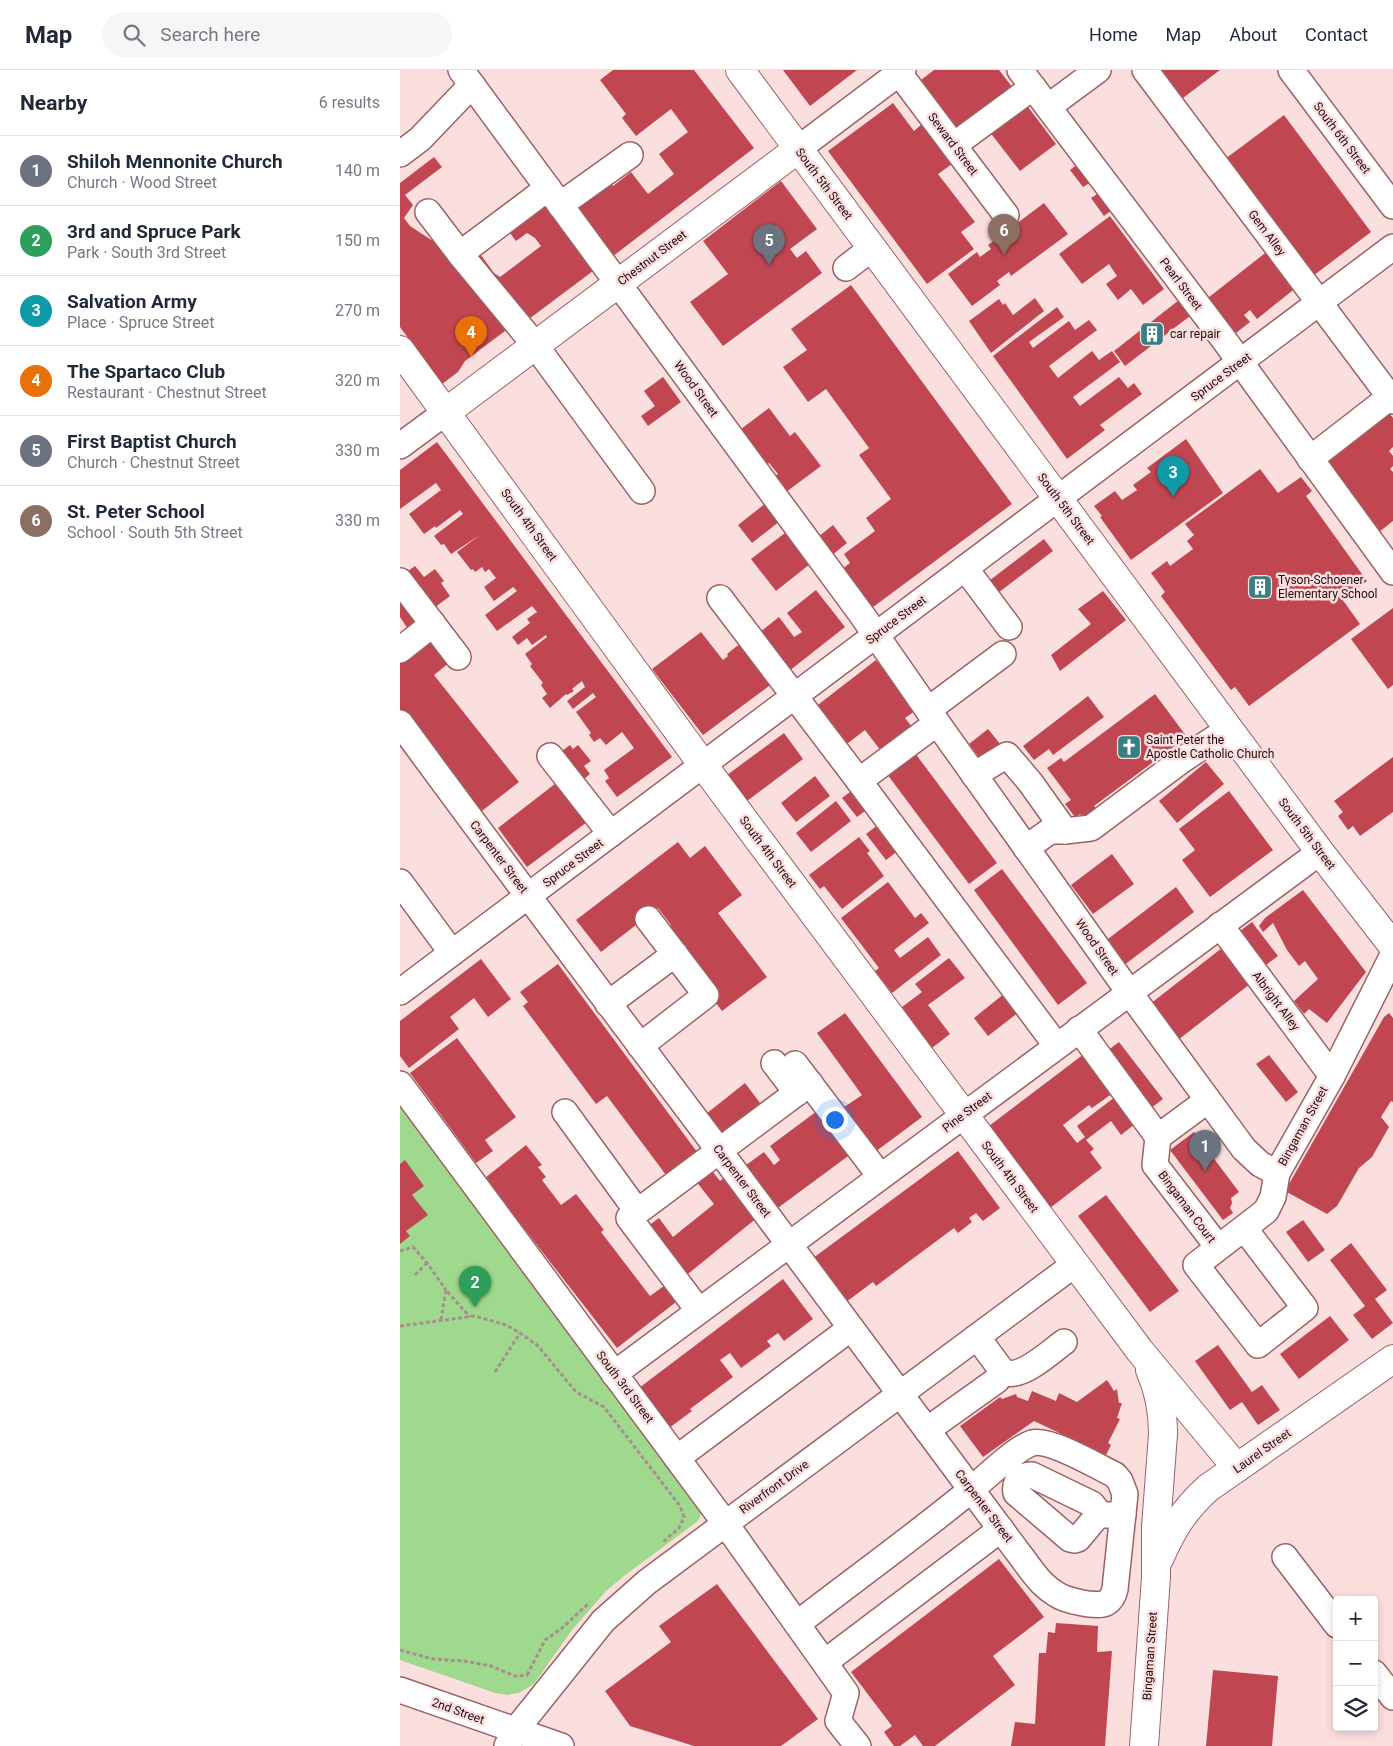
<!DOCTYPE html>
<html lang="en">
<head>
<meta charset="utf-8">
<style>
  :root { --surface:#fff; --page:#f6f6f7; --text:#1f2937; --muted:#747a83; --line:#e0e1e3; --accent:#ea580c }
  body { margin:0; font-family:Roboto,sans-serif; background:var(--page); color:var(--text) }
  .controls { position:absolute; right:15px; bottom:15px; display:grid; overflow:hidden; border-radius:5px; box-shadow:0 2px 8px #0003 }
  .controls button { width:45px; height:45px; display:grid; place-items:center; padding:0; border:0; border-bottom:1px solid var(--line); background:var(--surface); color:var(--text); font:25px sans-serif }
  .you { position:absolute; left:434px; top:1049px; width:18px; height:18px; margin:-12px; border:4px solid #fff; border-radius:50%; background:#1a73e8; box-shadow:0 0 0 8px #1a73e833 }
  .badge { display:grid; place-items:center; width:32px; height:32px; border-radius:50%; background:var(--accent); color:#fff; font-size:16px; font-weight:700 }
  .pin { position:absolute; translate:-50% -41px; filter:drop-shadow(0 1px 2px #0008) }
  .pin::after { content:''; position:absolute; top:26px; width:18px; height:15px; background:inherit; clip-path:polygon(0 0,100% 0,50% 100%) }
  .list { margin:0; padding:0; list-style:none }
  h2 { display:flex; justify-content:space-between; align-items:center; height:65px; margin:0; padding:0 20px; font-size:21px }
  h2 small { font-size:16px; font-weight:400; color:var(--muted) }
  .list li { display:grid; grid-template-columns:32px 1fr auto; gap:15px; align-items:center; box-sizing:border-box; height:70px; padding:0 20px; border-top:1px solid var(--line) }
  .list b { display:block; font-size:19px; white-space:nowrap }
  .list p { margin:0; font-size:16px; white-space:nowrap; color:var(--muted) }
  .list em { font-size:16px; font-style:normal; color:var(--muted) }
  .icon { flex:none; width:28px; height:28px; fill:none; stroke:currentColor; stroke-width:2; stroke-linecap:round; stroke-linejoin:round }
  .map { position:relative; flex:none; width:993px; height:1676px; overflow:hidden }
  header { display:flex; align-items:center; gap:30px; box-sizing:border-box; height:70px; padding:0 25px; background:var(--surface); border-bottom:1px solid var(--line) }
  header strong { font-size:24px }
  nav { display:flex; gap:28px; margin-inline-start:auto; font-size:18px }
  .search { width:350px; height:45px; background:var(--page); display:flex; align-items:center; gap:12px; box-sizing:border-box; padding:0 18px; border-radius:28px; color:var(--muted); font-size:19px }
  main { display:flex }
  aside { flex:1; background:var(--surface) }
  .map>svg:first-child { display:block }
  .green { fill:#9fd98d }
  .building { fill:#c04752 }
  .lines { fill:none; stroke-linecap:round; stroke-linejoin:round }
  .minor-casing { stroke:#9d6263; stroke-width:28 }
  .major-casing { stroke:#9d6263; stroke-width:30 }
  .path { stroke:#a88f8f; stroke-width:3; stroke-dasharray:4 2.5; stroke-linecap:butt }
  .minor { stroke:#fff; stroke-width:25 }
  .major { stroke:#fff; stroke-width:28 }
  .labels { text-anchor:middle; stroke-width:5; stroke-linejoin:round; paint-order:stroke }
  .street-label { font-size:12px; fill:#210b0c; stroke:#fbdfdf }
  .poi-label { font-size:12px; fill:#210b0c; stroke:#fbdfdf; text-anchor:start }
</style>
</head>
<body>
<header>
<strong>Map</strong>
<div class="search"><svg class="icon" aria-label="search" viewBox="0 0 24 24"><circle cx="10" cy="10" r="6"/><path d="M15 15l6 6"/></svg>Search here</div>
<nav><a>Home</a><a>Map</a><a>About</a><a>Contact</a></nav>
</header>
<main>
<aside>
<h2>Nearby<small>6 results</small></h2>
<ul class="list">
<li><span class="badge" style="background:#6b7280">1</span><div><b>Shiloh Mennonite Church</b><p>Church · Wood Street</p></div><em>140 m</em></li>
<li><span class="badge" style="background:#2e9e5b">2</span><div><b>3rd and Spruce Park</b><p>Park · South 3rd Street</p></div><em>150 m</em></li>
<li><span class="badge" style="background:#0f9aa8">3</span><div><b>Salvation Army</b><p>Place · Spruce Street</p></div><em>270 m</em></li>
<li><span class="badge" style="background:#e8710a">4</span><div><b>The Spartaco Club</b><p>Restaurant · Chestnut Street</p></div><em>320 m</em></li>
<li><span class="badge" style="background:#6b7280">5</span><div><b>First Baptist Church</b><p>Church · Chestnut Street</p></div><em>330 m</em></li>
<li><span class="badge" style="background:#8d6e63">6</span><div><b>St. Peter School</b><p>School · South 5th Street</p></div><em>330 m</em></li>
</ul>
</aside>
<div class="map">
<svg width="993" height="1676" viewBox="0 0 993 1676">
  <rect width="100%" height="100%" fill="#fbdfdf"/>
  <path class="green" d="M0,1036L299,1439L301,1445L298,1451L224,1506L206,1521L172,1560L134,1614L119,1623L107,1625L95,1623L0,1590Z"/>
  <g class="building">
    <path d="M213,0H294L354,78L208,190L170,141L203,104L213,116L231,102L248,124L274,104L259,84L288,62L271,39L236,66L222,48L226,44L200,10Z"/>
    <path d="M383,0H457L410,36Z"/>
    <path d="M534,0H599L613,18L559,60L521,10Z"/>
    <path d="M750,0H820L775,34Z"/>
    <path d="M493,33L514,61L522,54L552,94L538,104L575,152L561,162L574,179L527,214L428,81Z"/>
    <path d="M625,33L656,74L620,101L589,61Z"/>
    <path d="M884,45L971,162L913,206L825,89Z"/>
    <path d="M34,87L42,97L5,125L13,135L4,148L10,156L45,179L73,174L94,203L100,207L141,176L135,168L127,163L116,171L103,154L138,127L193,201L113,261L109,258L65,291L58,302L42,314L0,257V113Z"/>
    <path d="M678,94L691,112L683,117L670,100Z"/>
    <path d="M381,111L417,159L390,179L397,188L406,181L422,203L323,276L290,232L328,204L303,171Z"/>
    <path d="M699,123L712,140L704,146L691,128Z"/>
    <path d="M644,133L668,164L611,206L609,202L597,211L600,215L572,236L548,204L577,182L580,187L591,179L588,175Z"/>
    <path d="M710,146L764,219L743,235L731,219L718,230L706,214L717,206L709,194L682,214L659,184Z"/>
    <path d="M869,180L897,217L857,249L850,240L844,245L850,252L827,270L799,235Z"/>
    <path d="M451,215L612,434L465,543L436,504L450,493L444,484L475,461L466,448L491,429L459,385L469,378L426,319L408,332L383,297L407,280L391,259Z"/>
    <path d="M635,228L644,241L591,283L569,251L599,229L603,235L605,233L613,245Z"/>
    <path d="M779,230L790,246L725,296L714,281Z"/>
    <path d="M657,237L664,247L629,272L633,278L669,251L675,260L689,250L697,260L649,296L658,308L692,281L699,290L712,281L720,292L673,327L680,336L719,307L728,318L734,313L742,324L700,355L705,360L667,389L593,286Z"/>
    <path d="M263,307L281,332L248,356L241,346L255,336L244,321Z"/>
    <path d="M984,336L993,348V377L989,381L993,386V396L990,399L993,402V451L974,466L914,390Z"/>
    <path d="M369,338L390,366L395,362L421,396L382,425L370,409L378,404L369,393L360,400L333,365Z"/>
    <path d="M786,369L823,423L731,490L700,447L702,446L694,436L715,421L722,430L737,420L733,415L751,402L747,398Z"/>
    <path d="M37,372L272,687L217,727L205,711L209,708L204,700L234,678L222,662L206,675L200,668L194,672L189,665L191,663L176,642L196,627L193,623L173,639L167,631L185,617L182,611L172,619L174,621L167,625L166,624L150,638L142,628L147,624L141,615L143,613L130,596L132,594L125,584L147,567L146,565L132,575L127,568L118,575L112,567L130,553L127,549L137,542L132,536L97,561L85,545L117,521L113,517L94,531L84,517L96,508L89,499L85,502L82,497L75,502L73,499L71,500L57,482L80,465L51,484L44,474L41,475L34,466L63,444L60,440L36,458L35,456L24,464L9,444L41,420L36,413L0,439V400Z"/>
    <path d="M860,399L878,423L901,407L912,421L906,426L967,511L942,529L960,554L849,636L835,617L831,620L761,526L765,522L751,503L767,491L770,496L793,479L787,471L794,465L785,454Z"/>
    <path d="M366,433L380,451L352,473L338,455Z"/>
    <path d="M433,455L447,473L427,489L413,471Z"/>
    <path d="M385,463L410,494L376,521L351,489Z"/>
    <path d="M644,469L653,481L590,529L581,517Z"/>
    <path d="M15,496L24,507L35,499L44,511L41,513L50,526L26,544L0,507Z"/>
    <path d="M0,515L23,547L8,559L0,547Z"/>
    <path d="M416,520L445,557L384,605L354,567L379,547L394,567L402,562L387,543Z"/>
    <path d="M703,521L726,550L660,601L651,585L691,554L678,539Z"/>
    <path d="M993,538V615L988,619L951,569Z"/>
    <path d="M33,560L55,588L34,605L119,712L78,744L0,644V587Z"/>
    <path d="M301,562L323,590L328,586L327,584L342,572L373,613L303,665L252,599Z"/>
    <path d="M476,590L515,641L505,648L512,657L481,681L465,660L439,680L410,641Z"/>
    <path d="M755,624L787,667L694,736L697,739L684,749L680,744L675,747L665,734L671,730L647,698L661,688L664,692Z"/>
    <path d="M688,626L704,647L653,685L649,679L634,690L623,676Z"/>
    <path d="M588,659L605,680L585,695L569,674Z"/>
    <path d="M384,663L403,689L347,731L327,705Z"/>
    <path d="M170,675L173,679L178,675L191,691L184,696L190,704L177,715L155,686Z"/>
    <path d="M512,679L597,793L569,814L484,700Z"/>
    <path d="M993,687V742L960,766L953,756L948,760L938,746L943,742L934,731Z"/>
    <path d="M806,692L824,714L777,753L759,731Z"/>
    <path d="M415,706L430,726L396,752L381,733Z"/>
    <path d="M160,710L191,749L127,797L98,758Z"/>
    <path d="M454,719L469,738L457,747L442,728Z"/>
    <path d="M829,721L873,780L810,827L782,790L795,780L779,759Z"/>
    <path d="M436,731L451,751L411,782L396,763Z"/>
    <path d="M479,754L499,780L486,790L466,764Z"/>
    <path d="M459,767L470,781L467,783L484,806L442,839L424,816L420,819L409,805Z"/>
    <path d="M278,772L290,788L305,776L342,825L318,843L367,907L322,941L262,862L271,855L258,838L201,882L176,850Z"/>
    <path d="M712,784L734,814L693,844L671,815Z"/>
    <path d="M602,799L687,913L658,935L574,820Z"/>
    <path d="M488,812L515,848L521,843L529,853L494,880L500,888L528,867L541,885L492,923L475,901L479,898L441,848Z"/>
    <path d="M776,817L794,842L723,896L704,872Z"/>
    <path d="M903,820L966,902L927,953L909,939L904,944L894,931L918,909L905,891L899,896L887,880L873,853L863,862L859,856L865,848Z"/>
    <path d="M852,852L878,886L858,901L832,867Z"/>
    <path d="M822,878L850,914L778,970L750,934Z"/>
    <path d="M549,888L565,908L528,935L550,964L532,978L502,937L522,922L515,914Z"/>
    <path d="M81,889L111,929L88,947L74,928L50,947L59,959L9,998L0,986V951Z"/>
    <path d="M158,894L303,1090L272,1113L207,1026L196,1034L123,936L128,932L120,922Z"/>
    <path d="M605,923L619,942L588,966L574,948Z"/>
    <path d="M445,943L522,1047L463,1091L455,1081L371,1143L350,1114L357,1109L346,1095L364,1082L374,1095L380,1090L370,1076L421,1038L440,1040L462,1025L417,963Z"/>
    <path d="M989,943L993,948V1032L991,1031L981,1047L989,1057L972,1087L959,1098L937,1136L927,1144L885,1121L984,947Z"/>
    <path d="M57,968L116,1047L85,1070L93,1081L76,1093L10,1003Z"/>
    <path d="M719,972L763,1029L747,1041L703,984Z"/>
    <path d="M684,984L713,1023L692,1038L689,1035L663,1055L677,1073L685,1067L677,1056L715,1027L735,1054L721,1065L711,1051L686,1070L694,1079L690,1082L702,1098L650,1138L589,1056Z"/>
    <path d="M869,985L898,1022L886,1032L856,994Z"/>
    <path d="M345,1013L366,1041L322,1075L301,1048Z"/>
    <path d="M794,1062L839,1122L831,1128L832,1133L830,1138L833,1143L823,1150L770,1080Z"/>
    <path d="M126,1075L142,1095L138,1097L146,1107L142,1110L161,1135L176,1124L204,1160L201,1162L250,1226L264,1216L276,1232L217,1278L85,1108Z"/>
    <path d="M558,1081L600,1138L583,1151L576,1143L569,1148L572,1152L558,1163L554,1158L476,1216L473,1212L438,1238L405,1194Z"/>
    <path d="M5,1090L24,1116L12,1125L28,1145L6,1161L10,1166L0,1174V1094Z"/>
    <path d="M306,1093L320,1111L325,1107L358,1147L283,1208L244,1159L259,1148L273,1167L314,1134L291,1105Z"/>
    <path d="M706,1125L779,1221L750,1242L678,1146Z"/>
    <path d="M903,1150L925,1180L908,1192L886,1162Z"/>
    <path d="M951,1173L987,1220L975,1229L993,1253L972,1269L953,1245L965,1236L930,1190Z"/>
    <path d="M383,1209L413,1249L384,1271L378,1263L367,1271L371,1276L341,1298L330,1283L320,1290L333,1307L290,1339L292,1341L269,1358L239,1318Z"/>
    <path d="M930,1246L949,1270L899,1309L880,1284Z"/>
    <path d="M818,1275L852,1322L862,1315L880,1340L858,1355L842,1332L830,1340L795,1291Z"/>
    <path d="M707,1310L714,1321L717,1319L719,1333H722L717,1348L720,1349L708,1373L711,1375L706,1385L634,1351L583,1387L560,1356L600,1327L602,1329L616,1324L617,1327L628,1331L632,1321L656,1331L659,1323L677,1332Z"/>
    <path d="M599,1489L644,1547L593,1586L615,1615L535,1676H523L515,1665L500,1676H494L484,1662L492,1656L451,1602Z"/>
    <path d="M317,1514L418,1649L381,1676H294L230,1656L205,1621L271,1572L259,1556Z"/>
    <path d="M656,1553L698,1556L697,1582L712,1581L705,1676H611L615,1652L635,1654L639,1583H646L648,1562L655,1563Z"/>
    <path d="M813,1600L878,1606L872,1676H806Z"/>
  </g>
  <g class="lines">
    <defs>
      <g id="minor">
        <path d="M61,0L462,545L528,640L729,922L844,1079L860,1094L877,1103"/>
        <path d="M620,0L822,267L993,502"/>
        <path d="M745,0L993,331"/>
        <path d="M891,0L993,136"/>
        <path d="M499,3L606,145"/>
        <path d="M648,37L698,0"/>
        <path d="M554,75L633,17"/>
        <path d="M398,79L503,0"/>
        <path d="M0,84L20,69L65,22L73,16"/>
        <path d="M160,135L230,85"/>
        <path d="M28,142L60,184L135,275L242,421"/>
        <path d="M60,184L148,118"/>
        <path d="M446,198L472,178"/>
        <path d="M0,376L46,342"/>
        <path d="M910,389L990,327"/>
        <path d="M565,498L609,557"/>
        <path d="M0,511L58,587"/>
        <path d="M320,528L459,711L656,975"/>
        <path d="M0,580L33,554"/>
        <path d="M528,640L603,584"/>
        <path d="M0,653C105,796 211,937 318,1079C418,1212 517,1347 617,1481C625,1491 633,1504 642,1513C646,1517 651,1521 656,1524C664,1530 697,1538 706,1533C711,1530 714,1524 715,1519L725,1424L720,1411L715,1405C698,1397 650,1368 632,1373C616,1378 585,1408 572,1419C515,1466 455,1509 397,1554"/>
        <path d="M150,686L211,764"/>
        <path d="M574,705L607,685L630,712L665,761"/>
        <path d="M459,711L537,653"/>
        <path d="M626,778L650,761H665L691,758L782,690L829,659"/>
        <path d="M0,812L52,883"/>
        <path d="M820,855L932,1006"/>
        <path d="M0,922L993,177"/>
        <path d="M208,934L275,884"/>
        <path d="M679,959L758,1067"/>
        <path d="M240,976L306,925L248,849"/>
        <path d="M374,993L397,1023"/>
        <path d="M395,994L480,1106"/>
        <path d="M0,1014L325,1453L446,1623L438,1651L458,1676"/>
        <path d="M165,1042L237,1141"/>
        <path d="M758,1067L755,1095L818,1177"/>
        <path d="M758,1067L808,1030"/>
        <path d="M844,1158L905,1238L858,1275L796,1195L866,1141L873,1127L877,1103L932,1006L993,885"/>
        <path d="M299,1241L229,1148L410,1013"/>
        <path d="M577,1267L603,1302C621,1310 649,1283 664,1272"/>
        <path d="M214,1304L920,782"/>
        <path d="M527,1360L597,1310L603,1302"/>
        <path d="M277,1388L451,1258"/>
        <path d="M698,1445L696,1439L692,1434L632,1405C621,1405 614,1411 616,1423L670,1469L675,1470L678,1469L698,1445H723"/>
        <path d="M885,1487L937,1555"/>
        <path d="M425,1592L601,1459"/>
        <path d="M974,1603L993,1627"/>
        <path d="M0,1620L161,1676"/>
        <path d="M107,1676L115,1661L203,1551L247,1512L675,1194"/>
      </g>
      <g id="major">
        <path d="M340,0L920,782L993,876"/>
        <path d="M0,280L303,695L740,1281L837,1398"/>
        <path d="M46,342L398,79"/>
        <path d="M759,1489C773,1458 783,1441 808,1418L993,1289"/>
        <path d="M744,1676L756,1507V1457L763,1364C763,1342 759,1320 750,1300"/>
      </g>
    </defs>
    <use href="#minor" class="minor-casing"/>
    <use href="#major" class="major-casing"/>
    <g class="path">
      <path d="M0,1181L13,1177L27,1193L46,1220"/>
      <path d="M15,1205L27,1193"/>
      <path d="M41,1250L46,1220L70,1247"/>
      <path d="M0,1256L75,1246L106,1255L120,1263L138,1276L176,1322L204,1337L280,1436L284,1447L279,1458L263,1472"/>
      <path d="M95,1302L120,1263"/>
      <path d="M0,1580L33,1589L64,1591L91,1596L115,1606L128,1605"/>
      <path d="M127,1605L145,1570L161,1559L189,1533"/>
    </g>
    <use href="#minor" class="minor"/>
    <use href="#major" class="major"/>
  </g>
  <defs>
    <symbol id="building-square" viewBox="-11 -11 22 22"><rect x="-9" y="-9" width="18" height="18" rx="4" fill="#377f82" stroke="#fbdfdf"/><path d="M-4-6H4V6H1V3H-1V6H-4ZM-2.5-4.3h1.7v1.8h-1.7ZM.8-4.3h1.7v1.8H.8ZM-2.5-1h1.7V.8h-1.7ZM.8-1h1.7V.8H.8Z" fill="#fff"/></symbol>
    <symbol id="church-square" viewBox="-11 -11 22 22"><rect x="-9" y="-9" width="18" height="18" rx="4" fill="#377f82" stroke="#fbdfdf"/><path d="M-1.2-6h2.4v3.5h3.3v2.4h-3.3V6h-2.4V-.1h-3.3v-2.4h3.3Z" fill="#fff"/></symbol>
  </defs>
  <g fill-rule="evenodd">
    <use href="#building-square" x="738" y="250" width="28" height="28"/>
    <use href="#building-square" x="846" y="503" width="28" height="28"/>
    <use href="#church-square" x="715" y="663" width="28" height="28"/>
  </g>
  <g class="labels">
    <g class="street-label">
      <text transform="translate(942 68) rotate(53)" y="4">South 6th Street</text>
      <text transform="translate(553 74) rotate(53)" y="4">Seward Street</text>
      <text transform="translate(424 114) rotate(53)" y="4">South 5th Street</text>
      <text transform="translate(867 163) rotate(53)" y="4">Gem Alley</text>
      <text transform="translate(252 188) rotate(-37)" y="4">Chestnut Street</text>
      <text transform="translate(781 214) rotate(53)" y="4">Pearl Street</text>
      <text transform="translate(821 307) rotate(-37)" y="4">Spruce Street</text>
      <text transform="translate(296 319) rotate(54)" y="4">Wood Street</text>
      <text transform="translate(666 439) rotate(53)" y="4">South 5th Street</text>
      <text transform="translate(129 455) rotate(54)" y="4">South 4th Street</text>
      <text transform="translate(496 550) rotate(-37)" y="4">Spruce Street</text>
      <text transform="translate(907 764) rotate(53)" y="4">South 5th Street</text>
      <text transform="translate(368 782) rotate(53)" y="4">South 4th Street</text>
      <text transform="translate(99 787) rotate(53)" y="4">Carpenter Street</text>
      <text transform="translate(173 793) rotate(-37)" y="4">Spruce Street</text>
      <text transform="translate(697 877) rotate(55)" y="4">Wood Street</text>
      <text transform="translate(876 931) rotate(53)" y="4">Albright Alley</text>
      <text transform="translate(567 1042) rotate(-37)" y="4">Pine Street</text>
      <text transform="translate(903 1056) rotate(-61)" y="4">Bingaman Street</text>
      <text transform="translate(610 1107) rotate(53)" y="4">South 4th Street</text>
      <text transform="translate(342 1111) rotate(53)" y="4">Carpenter Street</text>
      <text transform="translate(787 1137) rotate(53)" y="4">Bingaman Court</text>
      <text transform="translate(225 1317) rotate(53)" y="4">South 3rd Street</text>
      <text transform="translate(862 1381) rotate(-35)" y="4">Laurel Street</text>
      <text transform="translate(374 1417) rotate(-36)" y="4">Riverfront Drive</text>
      <text transform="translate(584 1436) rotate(53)" y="4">Carpenter Street</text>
      <text transform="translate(750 1586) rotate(-86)" y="4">Bingaman Street</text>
      <text transform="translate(58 1641) rotate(20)" y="4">2nd Street</text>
    </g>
    <g class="poi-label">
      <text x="770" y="268">car repair</text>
      <text x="878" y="514">Tyson-Schoener<tspan x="878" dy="14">Elementary School</tspan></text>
      <text x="746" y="674">Saint Peter the<tspan x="746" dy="14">Apostle Catholic Church</tspan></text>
    </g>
  </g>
</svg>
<div class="controls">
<button>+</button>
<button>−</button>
<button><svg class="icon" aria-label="layers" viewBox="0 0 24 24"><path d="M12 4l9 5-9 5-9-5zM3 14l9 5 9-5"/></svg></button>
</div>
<div class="you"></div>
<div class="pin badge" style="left:805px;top:1101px;background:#6b7280">1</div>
<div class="pin badge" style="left:75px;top:1237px;background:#2e9e5b">2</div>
<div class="pin badge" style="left:773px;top:427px;background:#0f9aa8">3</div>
<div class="pin badge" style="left:71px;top:287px;background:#e8710a">4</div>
<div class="pin badge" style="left:369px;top:195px;background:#6b7280">5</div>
<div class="pin badge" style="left:604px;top:185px;background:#8d6e63">6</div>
</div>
</main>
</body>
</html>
